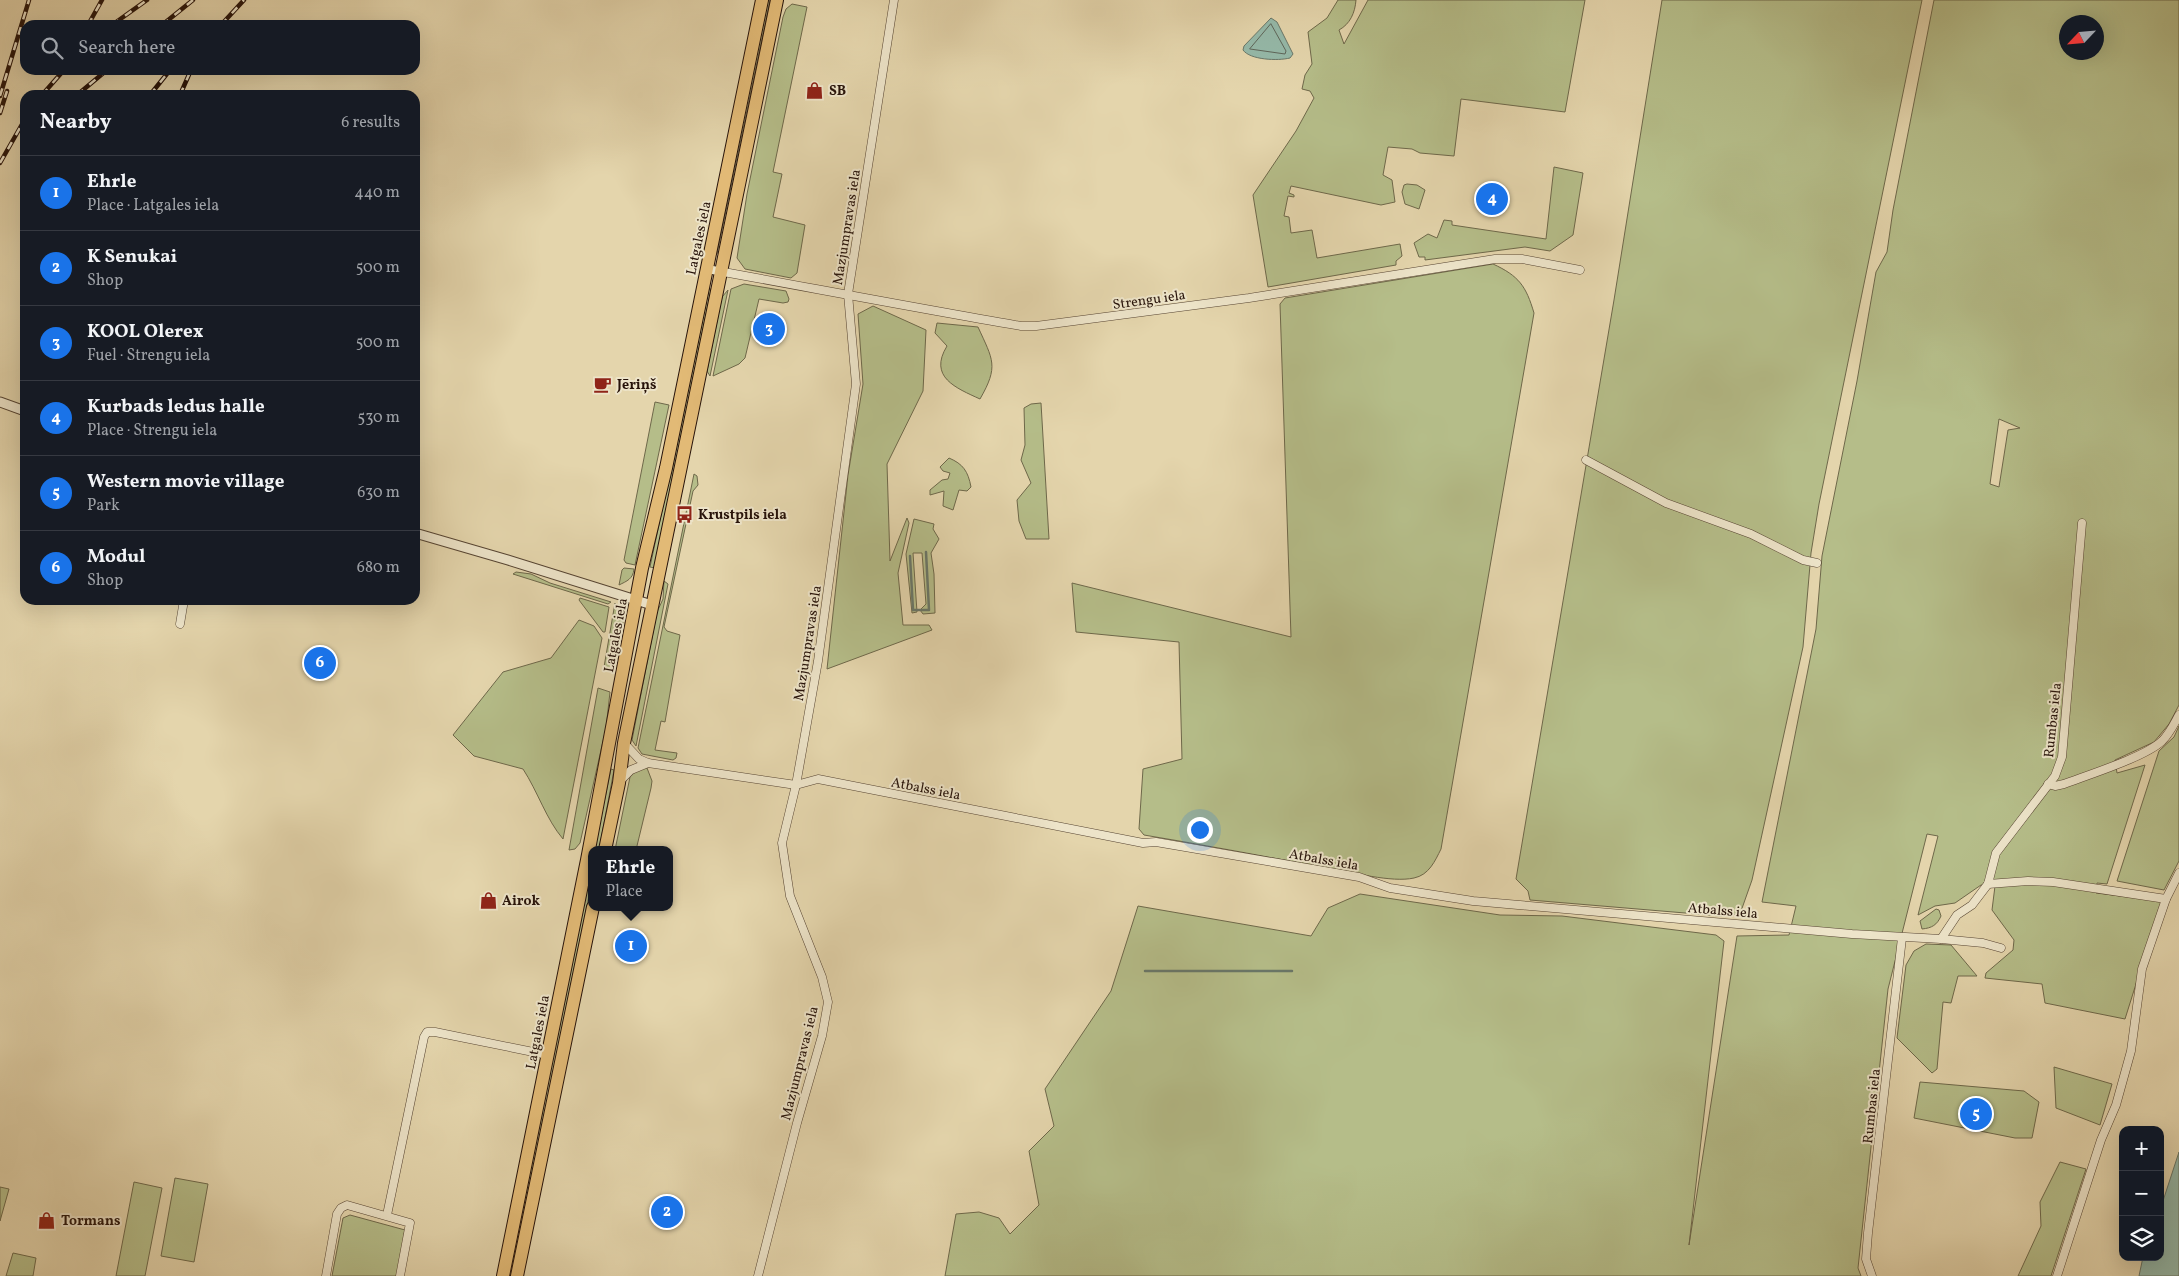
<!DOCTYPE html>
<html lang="en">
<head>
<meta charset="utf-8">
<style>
  :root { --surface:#171b24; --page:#20242c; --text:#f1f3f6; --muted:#9ea1a6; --line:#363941; --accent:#1a73e8 }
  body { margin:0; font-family:Vollkorn,serif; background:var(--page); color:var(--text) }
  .controls { position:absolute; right:15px; bottom:15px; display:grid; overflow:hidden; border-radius:10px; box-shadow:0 5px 20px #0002 }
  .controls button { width:45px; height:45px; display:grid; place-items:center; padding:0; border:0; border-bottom:1px solid var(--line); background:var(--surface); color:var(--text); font:25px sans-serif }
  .compass { position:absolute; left:2059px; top:15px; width:45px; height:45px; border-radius:50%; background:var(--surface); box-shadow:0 5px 20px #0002; rotate:244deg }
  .you { position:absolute; left:1199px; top:829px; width:18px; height:18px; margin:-12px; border:4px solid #fff; border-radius:50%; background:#1a73e8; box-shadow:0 0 0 8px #1a73e833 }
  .badge { display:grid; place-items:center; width:32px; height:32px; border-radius:50%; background:var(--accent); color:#fff; font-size:16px; font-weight:700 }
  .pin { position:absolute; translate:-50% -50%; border:2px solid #fff; box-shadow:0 1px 5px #0006 }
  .popup { position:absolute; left:588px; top:846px; width:85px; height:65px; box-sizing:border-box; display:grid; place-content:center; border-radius:10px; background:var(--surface); filter:drop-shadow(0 1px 4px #0005); font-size:16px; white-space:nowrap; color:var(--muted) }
  .popup b { font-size:19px; color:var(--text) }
  .popup::after { content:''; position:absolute; left:50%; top:100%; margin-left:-10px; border:10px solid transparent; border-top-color:var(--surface) }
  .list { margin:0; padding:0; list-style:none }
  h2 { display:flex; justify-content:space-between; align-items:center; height:65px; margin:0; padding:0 20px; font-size:21px }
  h2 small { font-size:16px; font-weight:400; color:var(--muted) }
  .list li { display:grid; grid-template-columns:32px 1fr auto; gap:15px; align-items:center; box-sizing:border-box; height:75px; padding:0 20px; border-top:1px solid var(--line) }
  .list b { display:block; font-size:19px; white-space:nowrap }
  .list p { margin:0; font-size:16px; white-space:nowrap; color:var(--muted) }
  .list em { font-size:16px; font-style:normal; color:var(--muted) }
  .icon { flex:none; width:28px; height:28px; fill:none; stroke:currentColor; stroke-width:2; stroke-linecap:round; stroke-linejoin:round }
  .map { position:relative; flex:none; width:2179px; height:1276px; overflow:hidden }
  .search { position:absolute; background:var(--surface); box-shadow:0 5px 20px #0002; left:20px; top:20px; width:400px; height:55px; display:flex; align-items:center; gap:12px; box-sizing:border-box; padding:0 18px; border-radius:15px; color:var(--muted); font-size:19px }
  .panel { position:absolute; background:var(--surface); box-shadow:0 5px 20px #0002; left:20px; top:90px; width:400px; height:515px; border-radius:15px }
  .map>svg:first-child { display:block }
  .green { fill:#b5bd89; stroke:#6e684a; fill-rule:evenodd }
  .water { fill:#95b9a9; stroke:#697769 }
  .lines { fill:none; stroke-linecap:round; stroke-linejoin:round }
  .shore { stroke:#5e665a; stroke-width:1 }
  .stream { stroke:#697769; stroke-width:2.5 }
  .minor-casing { stroke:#564432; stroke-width:9 }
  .tertiary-casing { stroke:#564432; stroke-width:11 }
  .trunk-casing { stroke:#27130a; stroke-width:14 }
  .minor { stroke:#ede4c9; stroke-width:8 }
  .tertiary { stroke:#ede4c9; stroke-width:9 }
  .trunk { stroke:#e2ba76; stroke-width:12 }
  .rail-casing { stroke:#27130a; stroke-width:4.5 }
  .rail { stroke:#ede4c9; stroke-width:2.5; stroke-dasharray:8; stroke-linecap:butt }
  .labels { text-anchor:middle; stroke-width:4; stroke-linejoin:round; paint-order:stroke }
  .poi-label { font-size:14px; font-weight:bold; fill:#27130a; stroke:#ede4c9; text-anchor:start }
  .street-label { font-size:14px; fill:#27130a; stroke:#ede4c9 }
</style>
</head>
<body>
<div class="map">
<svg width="2179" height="1276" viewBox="0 0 2179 1276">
  <rect width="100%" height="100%" fill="#e4d5ac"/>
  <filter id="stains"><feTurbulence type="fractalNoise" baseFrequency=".004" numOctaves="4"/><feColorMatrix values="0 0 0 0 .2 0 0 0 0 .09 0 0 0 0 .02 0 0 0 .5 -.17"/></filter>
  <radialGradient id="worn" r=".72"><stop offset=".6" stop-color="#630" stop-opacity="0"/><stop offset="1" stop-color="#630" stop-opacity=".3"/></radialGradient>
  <g class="green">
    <path d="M767,0H770L717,254L716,253Z"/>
    <path d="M1338,0H1356C1355,13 1350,24 1339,30L1344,44L1368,0H1585L1565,112L1461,99L1454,156L1420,153L1412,149L1388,147L1383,175L1392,180L1395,202L1381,205L1291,186L1289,193L1294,195V197L1288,196L1284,216L1289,217L1291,233L1312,230L1317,258L1400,244L1402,256L1396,261V265L1268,287L1253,195L1296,131L1314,98L1310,91L1302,89L1305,75L1312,64L1308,32L1327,18Z"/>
    <path d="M1662,0H1922L1819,504L1811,553L1803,647L1752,880L1740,914L1721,916L1530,900L1528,891L1516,879L1614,300Z"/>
    <path d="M1934,0H2179V705L2169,724L2154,742L2115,760L2117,773L2145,765L2107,884L2097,883L2096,893L2162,901L2125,1019L2045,1003L2042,984L1985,978L1986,973L2013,950L2014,940L1992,910L1995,886L1981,885L1955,903L1935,906L1918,915L1938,836L1927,834L1888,989L1858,1268L1861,1276H945L956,1214L979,1212L999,1218L1010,1234L1039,1205L1029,1151L1054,1126L1045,1089L1111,991L1138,906L1311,936L1328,908L1360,894L1500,915L1562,916L1716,935L1724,941L1689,1245L1737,936L1789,935L1796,906L1762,902L1816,629L1822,556L1857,381L1876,272L1887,252L1893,210ZM2066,22H2096V52H2066ZM1999,419L2020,428L2008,430L1999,487L1990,484Z"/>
    <path d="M792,4L807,7L773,172L782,174L773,217L805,225L797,273L791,278L745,269L737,258L747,194L783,17L786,9Z"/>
    <path d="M1554,167L1583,173L1573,235L1550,251L1525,247L1425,260V257H1419L1414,243L1428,234L1437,238L1444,220L1452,221V225L1546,239Z"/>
    <path d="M1407,184L1417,185L1425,190L1419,209L1405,204L1402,192L1404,185Z"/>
    <path d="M1493,264C1519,276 1526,286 1534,313L1441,849C1435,861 1429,875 1414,878C1392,883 1351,872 1328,868C1267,857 1205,845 1144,835L1139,829L1143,769L1182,759L1179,642L1076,632L1072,583L1291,637L1280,304L1285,298Z"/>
    <path d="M744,284L786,291L789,299L788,302L783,303L759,299L745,358L739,364L713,376L731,289Z"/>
    <path d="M709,289H711L655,568L650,567Z"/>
    <path d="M728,290L710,376L707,371L722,297Z"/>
    <path d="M873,306L926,330L923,391L887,464L890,561L907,518L909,523L898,573L903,625H929L932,630L827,669L848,475L863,384L858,314Z"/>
    <path d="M937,323L978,327C993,360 999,366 980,399C956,388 928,377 947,346L935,333Z"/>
    <path d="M655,402L669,405L635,565L626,563L624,560Z"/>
    <path d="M1041,403L1049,539H1026L1019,521L1017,500L1031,483L1021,460L1025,445L1024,408L1031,404Z"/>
    <path d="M949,458C963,464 968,471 971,487L967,491L959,490L953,510L943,506L944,491L930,495V490L942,480L948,479L950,473L943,471L940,467Z"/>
    <path d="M694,474L697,476L698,485L693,491L664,627L667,631L680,635L665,722L661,721L655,750L677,753L676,758L673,760L642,754L638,748Z"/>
    <path d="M914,519L934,524L933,529L939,539L931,553L934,574L935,613L923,614L920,610L926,604L922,553H913L917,612L912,613L906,554Z"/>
    <path d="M624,568L634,569C633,579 627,581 619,585L622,570Z"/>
    <path d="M516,572L531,574L550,583L611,602L608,604L513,574Z"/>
    <path d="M664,581L668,584L636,746L632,740L657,612L663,599Z"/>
    <path d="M580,598L609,607L605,632H603L579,600Z"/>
    <path d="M615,603L621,611L623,622L614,670L604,667Z"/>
    <path d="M579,620L594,626L602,638L563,839C546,819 538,792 523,769L474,756L453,735L503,672L551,658Z"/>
    <path d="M598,688L610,692L606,728L580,843L575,849L569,850Z"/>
    <path d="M2179,726V861L2164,890L2117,881L2159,751L2174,737Z"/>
    <path d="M644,767L647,768L652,781L651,788L636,850H615L630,777L637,769Z"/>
    <path d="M611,769L614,770L599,850H594Z"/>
    <path d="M592,857V881L512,1276H508Z"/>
    <path d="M1936,909L1939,910L1941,916C1937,925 1932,928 1922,929L1920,921Z"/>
    <path d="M1926,944L1951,945L1977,976H1958L1951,1003L1943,1002L1937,1069L1932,1073L1897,1038L1906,965L1914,951Z"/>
    <path d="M2054,1067L2112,1084L2100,1125L2056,1108Z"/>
    <path d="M1920,1082L2024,1091L2039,1102L2032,1138H2015L1914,1118Z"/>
    <path d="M2060,1162L2086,1169L2051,1276H2018L2041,1226L2040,1202Z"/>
    <path d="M175,1178L208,1184L194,1262L161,1256Z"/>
    <path d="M134,1182L162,1188L145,1276H116Z"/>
    <path d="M0,1187L9,1189L0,1221Z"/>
    <path d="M350,1215L405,1230L397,1276H332L343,1218Z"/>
    <path d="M13,1253L36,1258L33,1276H6Z"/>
  </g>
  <g class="water">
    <path d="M1271,18L1277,22L1293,54L1290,58C1278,61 1250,60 1243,50L1244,46Z"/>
    <path d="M2179,1152V1276H2139L2143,1257H2160V1210Z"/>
  </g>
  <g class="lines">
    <path class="shore" d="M1271,24L1286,51L1285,54L1250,49Z"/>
    <g class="stream">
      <path d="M910,556L913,610H929L926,552"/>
      <path d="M1145,971H1292"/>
    </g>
    <defs>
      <g id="minor">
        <path d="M707,269C812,288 916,308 1021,326H1036L1249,298L1495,259H1522L1580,270"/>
        <path d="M1586,460L1666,503L1751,534L1803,560L1817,563"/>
        <path d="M180,624L184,600"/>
        <path d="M624,743L639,759L648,763L796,785L818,779L1143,843L1156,842L1359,877L1390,888L1473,901L1852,934L1941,939L1983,943L2001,948"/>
        <path d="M621,780L631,770L648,763"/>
        <path d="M2048,784L2055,786L2064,784C2088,775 2145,757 2162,741C2170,733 2174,724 2179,715"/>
        <path d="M1988,884L2028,881L2053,882L2166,899"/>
        <path d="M1941,939L1957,915L1972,905L1988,884L1996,853L2055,776L2062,757L2082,523"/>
        <path d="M387,1215L424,1037L427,1032H435L548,1055"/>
        <path d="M326,1276L337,1214L341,1208L347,1205L410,1223L400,1276"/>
        <path d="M758,1276L797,1123L822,1036L828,1002L822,977L790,896L782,843L796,785L818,661L856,384L848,294L894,0"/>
        <path d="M1872,1276L1866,1259L1868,1233L1902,938"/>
        <path d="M2057,1276L2101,1140L2116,1105L2131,1051L2142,969L2166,899L2179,873"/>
      </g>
      <g id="tertiary">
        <path d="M0,402L25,411"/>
        <path d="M415,533L508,560L652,605"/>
      </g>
      <g id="trunk">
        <path d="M605,850L619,783L624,743L777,0"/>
        <path d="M503,1276L587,860L642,568L666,468L762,0"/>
        <path d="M517,1276L593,907"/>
      </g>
    </defs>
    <use href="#minor" class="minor-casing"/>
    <use href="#tertiary" class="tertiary-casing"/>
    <use href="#trunk" class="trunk-casing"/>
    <use href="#minor" class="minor"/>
    <use href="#tertiary" class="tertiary"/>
    <use href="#trunk" class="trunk"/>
    <defs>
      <g id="rail">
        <path d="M88,25L102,0"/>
        <path d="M112,25L147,0"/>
        <path d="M162,25L193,0"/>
        <path d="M221,25L244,0"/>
        <path d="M42,95L64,70"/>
        <path d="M77,95L107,70"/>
        <path d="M150,95L170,70"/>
        <path d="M180,95L191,70"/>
        <path d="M0,96L29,0"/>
        <path d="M0,113L7,91"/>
        <path d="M0,163L25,119"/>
      </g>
    </defs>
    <use href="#rail" class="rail-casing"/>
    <use href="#rail" class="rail"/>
  </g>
  <defs>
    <symbol id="shop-bare" viewBox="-9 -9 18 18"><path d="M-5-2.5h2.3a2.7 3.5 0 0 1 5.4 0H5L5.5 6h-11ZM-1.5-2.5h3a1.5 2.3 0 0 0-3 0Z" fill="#8f2418" stroke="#ede4c9" stroke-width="2.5" paint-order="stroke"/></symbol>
    <symbol id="cafe-bare" viewBox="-9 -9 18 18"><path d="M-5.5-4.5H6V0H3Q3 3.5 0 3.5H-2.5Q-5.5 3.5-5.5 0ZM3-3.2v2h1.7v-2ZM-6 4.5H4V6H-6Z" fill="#8f2418" stroke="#ede4c9" stroke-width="2.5" paint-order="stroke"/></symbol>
    <symbol id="bus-bare" viewBox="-9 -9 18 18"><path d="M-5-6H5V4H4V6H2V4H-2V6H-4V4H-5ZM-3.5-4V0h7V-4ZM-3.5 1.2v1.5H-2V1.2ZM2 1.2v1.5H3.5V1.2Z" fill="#8f2418" stroke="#ede4c9" stroke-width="2.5" paint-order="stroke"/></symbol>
  </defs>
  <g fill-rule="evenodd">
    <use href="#shop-bare" x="802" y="78" width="25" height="25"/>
    <use href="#cafe-bare" x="590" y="372" width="25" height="25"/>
    <use href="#bus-bare" x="672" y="502" width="25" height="25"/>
    <use href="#shop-bare" x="476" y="888" width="25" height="25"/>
    <use href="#shop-bare" x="34" y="1208" width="25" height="25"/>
  </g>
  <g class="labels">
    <g class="poi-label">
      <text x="829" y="95">SB</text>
      <text x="617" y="389">Jēriņš</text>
      <text x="698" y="519">Krustpils iela</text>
      <text x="502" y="905">Airok</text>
      <text x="61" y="1225">Tormans</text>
    </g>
    <g class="street-label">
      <text transform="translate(846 227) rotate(-81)" y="5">Mazjumpravas iela</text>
      <text transform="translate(698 238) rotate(-78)" y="5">Latgales iela</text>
      <text transform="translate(1149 299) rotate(-8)" y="5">Strengu iela</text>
      <text transform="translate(615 635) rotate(-79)" y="5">Latgales iela</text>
      <text transform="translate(807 643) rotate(-81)" y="5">Mazjumpravas iela</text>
      <text transform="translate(2052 720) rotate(-84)" y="5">Rumbas iela</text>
      <text transform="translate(926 788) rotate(11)" y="5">Atbalss iela</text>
      <text transform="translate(1324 859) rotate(10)" y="5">Atbalss iela</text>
      <text transform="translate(1723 910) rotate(5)" y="5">Atbalss iela</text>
      <text transform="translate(537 1032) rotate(-79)" y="5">Latgales iela</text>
      <text transform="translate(799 1063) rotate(-76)" y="5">Mazjumpravas iela</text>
      <text transform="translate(1871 1106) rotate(-84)" y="5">Rumbas iela</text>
    </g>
  </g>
  <rect width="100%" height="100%" filter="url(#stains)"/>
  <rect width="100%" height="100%" fill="url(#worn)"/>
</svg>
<div class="controls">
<button>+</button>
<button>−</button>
<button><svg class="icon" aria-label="layers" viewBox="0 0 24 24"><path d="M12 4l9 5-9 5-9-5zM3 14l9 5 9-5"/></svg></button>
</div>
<svg class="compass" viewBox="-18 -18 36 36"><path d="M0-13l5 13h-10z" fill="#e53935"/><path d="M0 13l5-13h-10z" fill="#9ea1a6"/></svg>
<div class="you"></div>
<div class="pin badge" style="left:631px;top:946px">1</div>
<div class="popup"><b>Ehrle</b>Place</div>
<div class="pin badge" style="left:667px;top:1212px">2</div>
<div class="pin badge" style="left:769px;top:329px">3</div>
<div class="pin badge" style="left:1492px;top:199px">4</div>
<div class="pin badge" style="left:1976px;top:1114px">5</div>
<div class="pin badge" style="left:320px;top:663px">6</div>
<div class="search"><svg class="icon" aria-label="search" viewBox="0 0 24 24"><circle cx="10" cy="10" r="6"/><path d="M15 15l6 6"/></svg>Search here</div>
<section class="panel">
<h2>Nearby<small>6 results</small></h2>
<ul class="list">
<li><span class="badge">1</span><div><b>Ehrle</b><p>Place · Latgales iela</p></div><em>440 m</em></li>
<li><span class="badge">2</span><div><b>K Senukai</b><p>Shop</p></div><em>500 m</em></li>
<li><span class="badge">3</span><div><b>KOOL Olerex</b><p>Fuel · Strengu iela</p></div><em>500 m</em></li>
<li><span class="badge">4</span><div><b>Kurbads ledus halle</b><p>Place · Strengu iela</p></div><em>530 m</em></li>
<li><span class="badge">5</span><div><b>Western movie village</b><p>Park</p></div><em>630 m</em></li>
<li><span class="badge">6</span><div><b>Modul</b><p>Shop</p></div><em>680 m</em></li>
</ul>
</section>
</div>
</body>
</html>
